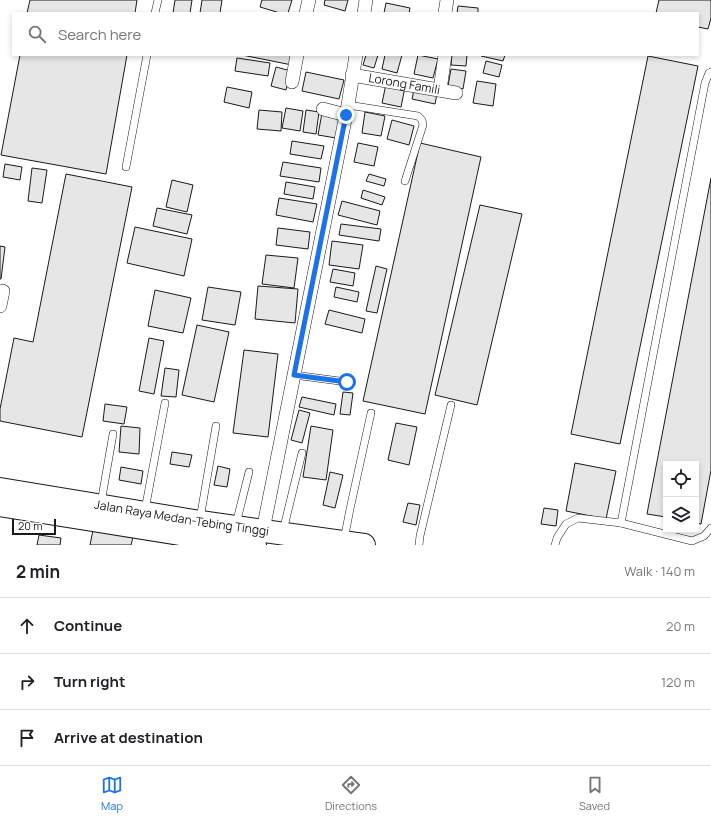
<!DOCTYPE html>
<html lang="en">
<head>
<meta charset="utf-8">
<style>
  :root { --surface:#fff; --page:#f6f6f6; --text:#202124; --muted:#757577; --line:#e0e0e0; --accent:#1a73e8 }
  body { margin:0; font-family:Manrope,sans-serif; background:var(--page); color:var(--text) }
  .controls { position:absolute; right:12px; bottom:12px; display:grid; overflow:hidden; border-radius:0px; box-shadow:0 2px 6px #0003 }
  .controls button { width:36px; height:36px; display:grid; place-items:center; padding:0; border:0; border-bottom:1px solid var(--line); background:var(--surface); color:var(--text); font:20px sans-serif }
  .scale { position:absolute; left:12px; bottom:10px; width:44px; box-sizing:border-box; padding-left:4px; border:2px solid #1a1a1a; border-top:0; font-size:11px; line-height:14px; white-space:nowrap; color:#1a1a1a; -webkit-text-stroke:3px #fff; paint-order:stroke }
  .stop { position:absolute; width:12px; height:12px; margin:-9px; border:3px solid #1a73e8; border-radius:50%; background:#fff }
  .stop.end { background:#1a73e8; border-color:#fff; box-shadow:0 1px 4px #0008 }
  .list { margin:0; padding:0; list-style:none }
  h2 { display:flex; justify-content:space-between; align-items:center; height:52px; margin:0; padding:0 16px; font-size:17px }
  h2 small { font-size:13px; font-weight:400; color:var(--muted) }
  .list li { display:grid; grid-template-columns:26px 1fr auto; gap:12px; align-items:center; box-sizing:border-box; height:56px; padding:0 16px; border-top:1px solid var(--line) }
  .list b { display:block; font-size:15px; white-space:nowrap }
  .list em { font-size:13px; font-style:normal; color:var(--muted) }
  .icon { flex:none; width:22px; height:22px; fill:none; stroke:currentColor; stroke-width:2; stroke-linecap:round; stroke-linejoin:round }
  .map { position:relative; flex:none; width:711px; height:545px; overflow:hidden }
  .search { position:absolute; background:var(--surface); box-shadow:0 2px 6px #0003; left:12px; right:12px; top:12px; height:44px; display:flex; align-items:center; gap:10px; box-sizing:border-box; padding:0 14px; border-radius:0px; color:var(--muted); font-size:15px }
  .sheet { height:220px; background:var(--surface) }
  nav { display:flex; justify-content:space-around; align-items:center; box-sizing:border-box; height:56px; border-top:1px solid var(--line); background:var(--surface); font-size:11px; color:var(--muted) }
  nav a { display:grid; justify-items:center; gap:2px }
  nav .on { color:var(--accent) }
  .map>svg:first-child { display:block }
  .building { fill:#e6e6e6; stroke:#1a1a1a }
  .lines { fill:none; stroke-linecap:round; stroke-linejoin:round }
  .lane-casing { stroke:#1a1a1a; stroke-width:8 }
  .street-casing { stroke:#1a1a1a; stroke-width:14 }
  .highway-casing { stroke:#1a1a1a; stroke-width:24 }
  .lane { stroke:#fff; stroke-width:7 }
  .street { stroke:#fff; stroke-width:13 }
  .highway { stroke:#fff; stroke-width:22 }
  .route { stroke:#1a73e8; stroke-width:5 }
  .labels { text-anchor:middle; stroke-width:3; stroke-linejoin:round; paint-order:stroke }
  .street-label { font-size:12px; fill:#1a1a1a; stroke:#fff }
</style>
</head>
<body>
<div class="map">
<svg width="711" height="545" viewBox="0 0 711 545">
  <rect width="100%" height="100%" fill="#fff"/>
  <g class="building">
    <path d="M30,0H137L135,13H27Z"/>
    <path d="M175,0H192L190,13H173Z"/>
    <path d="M202,0H222L220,13H200Z"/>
    <path d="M262,0H292L288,13H280L260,7Z"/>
    <path d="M325,0H348L345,11L324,5Z"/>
    <path d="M659,0H711V18L708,29L698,27V13H656Z"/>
    <path d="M386,3L410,8L409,13H384Z"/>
    <path d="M458,6L478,8V13H457Z"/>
    <path d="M20,55H127L106,174L1,155Z"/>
    <path d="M242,55H294L292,65Z"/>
    <path d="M366,55H378L374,68L363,65Z"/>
    <path d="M385,55H402L397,73L382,69Z"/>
    <path d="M418,55L438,59L433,78L414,74Z"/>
    <path d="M452,55H467L466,66L451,65Z"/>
    <path d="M481,55H505L503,61L481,56Z"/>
    <path d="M648,56L698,66L620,444L571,434Z"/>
    <path d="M237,58L270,63L268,76L235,71Z"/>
    <path d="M486,61L502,65L499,77L483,73Z"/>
    <path d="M276,67L291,71L286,90L271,86Z"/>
    <path d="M451,69L466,71L463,89L448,86Z"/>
    <path d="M306,72L344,80L339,99L302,91Z"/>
    <path d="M477,81L496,84L493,106L473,103Z"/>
    <path d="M386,84L405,87L401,107L382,103Z"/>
    <path d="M227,87L252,92L249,108L224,102Z"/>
    <path d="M414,90L437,94L435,104L412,99Z"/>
    <path d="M286,108L303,111L300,131L282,128Z"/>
    <path d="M259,110L282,112L281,131L257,129Z"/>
    <path d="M306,110L319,112L316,134L303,132Z"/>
    <path d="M365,112L385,116L381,136L362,133Z"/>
    <path d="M322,113L340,116L336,138L318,135Z"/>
    <path d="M392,120L414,126L409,145L387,139Z"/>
    <path d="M292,141L324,146L321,159L290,154Z"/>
    <path d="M358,143L378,147L374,166L354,162Z"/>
    <path d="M420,143L481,157L425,414L363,401Z"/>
    <path d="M283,162L321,168L319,182L280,176Z"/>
    <path d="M5,164L22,167L20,180L3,177Z"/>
    <path d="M32,168L47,170L42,203L28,201Z"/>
    <path d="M66,174L132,187L82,437L0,421V409L14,338L33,342Z"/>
    <path d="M369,174L386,179L384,186L366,181Z"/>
    <path d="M711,178V470L701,524L696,523V464H666V517L647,514Z"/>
    <path d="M172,180L193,185L187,212L166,207Z"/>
    <path d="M286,182L315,187L313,199L284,194Z"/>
    <path d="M363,190L385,197L382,205L361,198Z"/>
    <path d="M279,198L317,204L313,222L276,215Z"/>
    <path d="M342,201L380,211L377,225L338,215Z"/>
    <path d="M480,205L522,214L477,405L435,395Z"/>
    <path d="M157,208L192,215L187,234L153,226Z"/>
    <path d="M341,224L381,229L379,241L339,235Z"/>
    <path d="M135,227L192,239L184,276L127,263Z"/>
    <path d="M278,228L310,232L308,249L276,245Z"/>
    <path d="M332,241L363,245L359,269L329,265Z"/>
    <path d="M0,246L5,247L1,279H0Z"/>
    <path d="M266,255L298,258L294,288L262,284Z"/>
    <path d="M376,266L387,269L377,313L366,311Z"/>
    <path d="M333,269L355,273L353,286L330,282Z"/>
    <path d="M258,286L298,289L295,323L255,319Z"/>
    <path d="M208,287L241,292L235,325L202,320Z"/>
    <path d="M336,287L359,292L357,302L334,297Z"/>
    <path d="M155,290L191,298L183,333L148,326Z"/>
    <path d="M329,310L365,319L362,333L325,324Z"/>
    <path d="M197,325L229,332L214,402L182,395Z"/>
    <path d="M149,338L164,341L154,394L139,391Z"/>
    <path d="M244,350L278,354L268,437L233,433Z"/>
    <path d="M165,368L179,370L176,397L161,396Z"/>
    <path d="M343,392L353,393L350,415L340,414Z"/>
    <path d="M302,397L336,404L334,415L299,407Z"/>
    <path d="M105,404L127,407L124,424L103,421Z"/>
    <path d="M299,410L310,413L302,443L291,440Z"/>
    <path d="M396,423L417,427L409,465L388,460Z"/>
    <path d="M121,426L140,428L139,454L119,452Z"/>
    <path d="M311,426L333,430L326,480L303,477Z"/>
    <path d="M172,452L192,455L189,467L170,464Z"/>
    <path d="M575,463L616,471L606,519L566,511Z"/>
    <path d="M218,466L230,469L227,487L214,485Z"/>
    <path d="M121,467L143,471L141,484L119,480Z"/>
    <path d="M330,472L343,475L335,508L323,505Z"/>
    <path d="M408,503L420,505L416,525L403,522Z"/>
    <path d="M544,508L558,510L556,526L541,524Z"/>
    <path d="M94,525L134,533L131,545H90Z"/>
    <path d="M39,535L61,538L60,545H37Z"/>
  </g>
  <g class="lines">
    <defs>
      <g id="lane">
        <path d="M155,13L158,0"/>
        <path d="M348,105L418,116L422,120L423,125L405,181"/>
        <path d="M126,167L147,55"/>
        <path d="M294,375L347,382"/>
        <path d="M101,503L113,434"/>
        <path d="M145,510L165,403"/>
        <path d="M200,519L216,426"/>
        <path d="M621,523L705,83L709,73L711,72"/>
        <path d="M236,524L249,472"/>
        <path d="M283,531L302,453"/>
        <path d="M344,540L350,509L371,413"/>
        <path d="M419,545L420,536L451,405"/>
        <path d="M555,545L557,538L566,524L578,518L621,523L692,541L704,536L711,528"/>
      </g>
      <g id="street">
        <path d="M306,13L309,0"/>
        <path d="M364,13L366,0"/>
        <path d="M445,13L447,0"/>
        <path id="s1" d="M352,75L456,93"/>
        <path d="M292,82L297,55"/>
        <path d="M440,90L445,55"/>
        <path d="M323,109L346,115"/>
        <path d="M0,306L3,291"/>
        <path d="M263,530L348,105L356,55"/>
      </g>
      <g id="highway">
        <path id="s2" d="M0,489L200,522L364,545"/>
        <path d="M0,505L180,534L214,540L255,545"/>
      </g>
    </defs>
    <use href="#lane" class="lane-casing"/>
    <use href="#street" class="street-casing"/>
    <use href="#highway" class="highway-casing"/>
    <use href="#lane" class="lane"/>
    <use href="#street" class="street"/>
    <use href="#highway" class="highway"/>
  </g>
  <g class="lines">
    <path class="route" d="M346,115L294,375L347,382"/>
  </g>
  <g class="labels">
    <g class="street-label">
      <text dy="4" stroke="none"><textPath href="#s1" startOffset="53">Lorong Famili</textPath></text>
      <text dy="4" stroke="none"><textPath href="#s2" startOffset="184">Jalan Raya Medan-Tebing Tinggi</textPath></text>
    </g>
  </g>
</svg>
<div class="controls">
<button><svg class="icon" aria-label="locate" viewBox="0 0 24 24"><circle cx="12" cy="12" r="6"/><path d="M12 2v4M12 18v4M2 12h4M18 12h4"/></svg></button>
<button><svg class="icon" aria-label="layers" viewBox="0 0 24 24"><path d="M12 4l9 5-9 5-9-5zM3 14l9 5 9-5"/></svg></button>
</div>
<div class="scale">20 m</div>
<div class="stop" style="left:347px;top:382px"></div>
<div class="stop end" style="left:346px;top:115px"></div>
<div class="search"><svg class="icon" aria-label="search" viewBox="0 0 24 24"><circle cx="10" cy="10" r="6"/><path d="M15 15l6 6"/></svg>Search here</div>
</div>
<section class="sheet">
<h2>2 min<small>Walk · 140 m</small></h2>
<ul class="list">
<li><svg class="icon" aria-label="ahead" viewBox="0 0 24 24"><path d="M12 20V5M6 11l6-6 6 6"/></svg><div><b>Continue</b></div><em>20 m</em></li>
<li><svg class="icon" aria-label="right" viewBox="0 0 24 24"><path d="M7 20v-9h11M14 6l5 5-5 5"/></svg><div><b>Turn right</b></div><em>120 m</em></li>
<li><svg class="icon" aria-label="arrive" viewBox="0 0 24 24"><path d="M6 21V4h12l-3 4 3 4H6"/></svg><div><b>Arrive at destination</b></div></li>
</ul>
</section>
<nav>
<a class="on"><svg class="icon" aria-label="map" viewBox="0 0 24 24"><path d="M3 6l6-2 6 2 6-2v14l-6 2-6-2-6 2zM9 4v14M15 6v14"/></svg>Map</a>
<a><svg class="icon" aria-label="directions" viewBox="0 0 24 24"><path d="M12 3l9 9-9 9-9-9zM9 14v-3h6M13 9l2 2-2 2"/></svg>Directions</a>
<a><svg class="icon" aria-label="saved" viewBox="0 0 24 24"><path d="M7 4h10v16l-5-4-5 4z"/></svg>Saved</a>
</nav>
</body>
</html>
